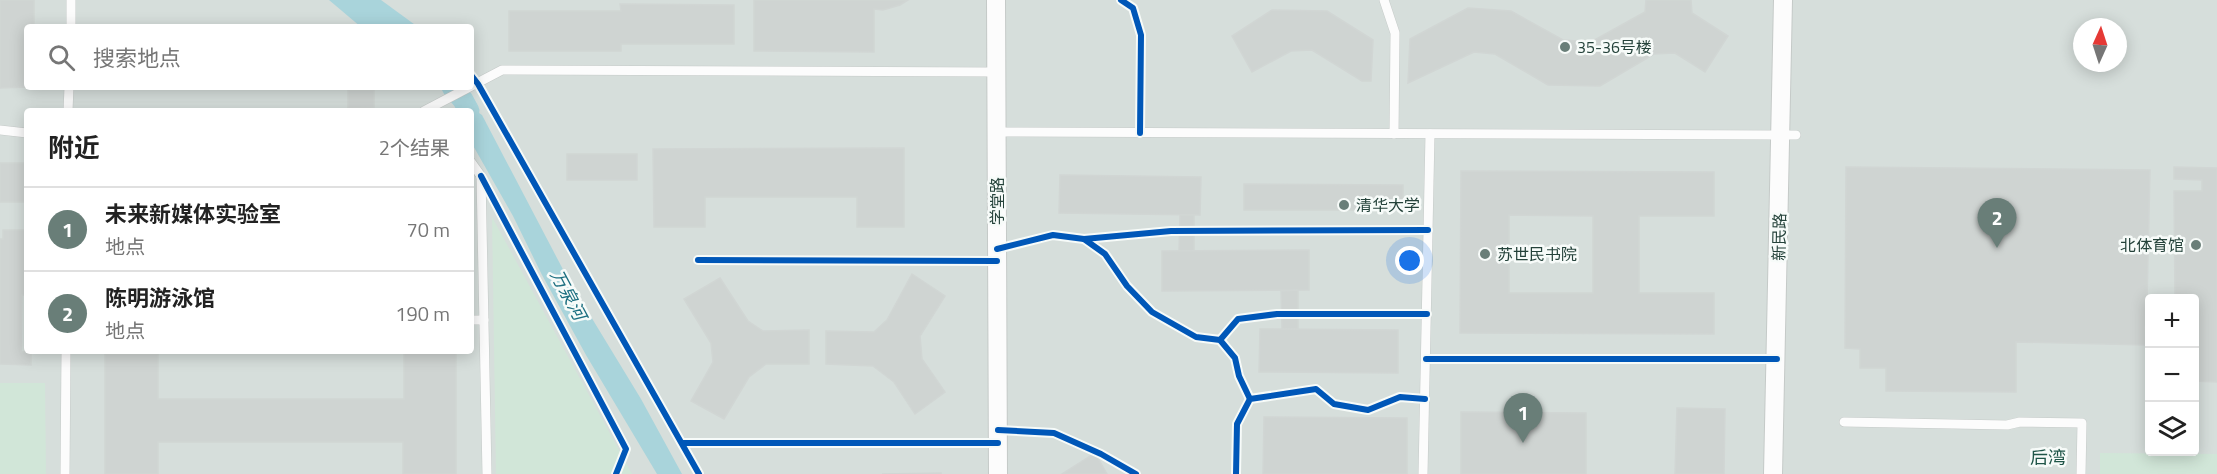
<!DOCTYPE html>
<html lang="zh">
<head>
<meta charset="utf-8">
<style>
  :root { --surface:#fff; --page:#f2f2f2; --text:#222; --muted:#767676; --line:#e0e0e0; --accent:#697e78 }
  body { margin:0; font-family:"Titillium Web","Noto Sans SC",sans-serif; background:var(--page); color:var(--text) }
  .controls { position:absolute; right:18px; bottom:18px; display:grid; overflow:hidden; border-radius:6px; box-shadow:0 3px 15px #0003 }
  .controls button { width:54px; height:54px; display:grid; place-items:center; padding:0; border:0; border-bottom:2px solid var(--line); background:var(--surface); color:var(--text); font:30px sans-serif }
  .compass { position:absolute; left:2073px; top:18px; width:54px; height:54px; border-radius:50%; background:var(--surface); box-shadow:0 3px 15px #0003; rotate:3deg }
  .you { position:absolute; left:1410px; top:261px; width:21px; height:21px; margin:-15px; border:4px solid #fff; border-radius:50%; background:#1a73e8; box-shadow:0 0 0 9px #1a73e833 }
  .badge { display:grid; place-items:center; width:39px; height:39px; border-radius:50%; background:var(--accent); color:#fff; font-size:20px; font-weight:700 }
  .pin { position:absolute; translate:-50% -50px; filter:drop-shadow(0 2px 3px #0008) }
  .pin::after { content:''; position:absolute; top:32px; width:21px; height:18px; background:inherit; clip-path:polygon(0 0,100% 0,50% 100%) }
  .list { margin:0; padding:0; list-style:none }
  h2 { display:flex; justify-content:space-between; align-items:center; height:78px; margin:0; padding:0 24px; font-size:26px }
  h2 small { font-size:20px; font-weight:400; color:var(--muted) }
  .list li { display:grid; grid-template-columns:39px 1fr auto; gap:18px; align-items:center; box-sizing:border-box; height:84px; padding:0 24px; border-top:2px solid var(--line) }
  .list b { display:block; font-size:22px; white-space:nowrap }
  .list p { margin:0; font-size:20px; white-space:nowrap; color:var(--muted) }
  .list em { font-size:20px; font-style:normal; color:var(--muted) }
  .icon { flex:none; width:33px; height:33px; fill:none; stroke:currentColor; stroke-width:2; stroke-linecap:round; stroke-linejoin:round }
  .map { position:relative; flex:none; width:2217px; height:474px; overflow:hidden }
  .search { position:absolute; background:var(--surface); box-shadow:0 3px 15px #0003; left:24px; top:24px; width:450px; height:66px; display:flex; align-items:center; gap:15px; box-sizing:border-box; padding:0 21px; border-radius:6px; color:var(--muted); font-size:22px }
  .panel { position:absolute; background:var(--surface); box-shadow:0 3px 15px #0003; left:24px; top:108px; width:450px; height:246px; border-radius:6px }
  .map>svg:first-child { display:block }
  .built { fill:#d6dedb; fill-rule:evenodd }
  .green { fill:#d1e6d8 }
  .water { fill:#a9d4db }
  .lines { fill:none; stroke-linecap:round; stroke-linejoin:round }
  .canal { stroke:#a9d4db; stroke-width:21 }
  .building { fill:#cfd4d2; stroke:#d1d6d4; stroke-width:1.5; fill-rule:evenodd }
  .service-casing { stroke:#c5cac8; stroke-width:10 }
  .minor-casing { stroke:#c5cac8; stroke-width:20 }
  .service { stroke:#fcfcfc; stroke-width:9 }
  .minor { stroke:#fcfcfc; stroke-width:18 }
  .cycleway-casing { stroke:#f7fbf9; stroke-width:10 }
  .cycleway { stroke:#0057b8; stroke-width:6 }
  .poi-dot { fill:#697e78; stroke:#f7fbf9; stroke-width:2 }
  .labels { text-anchor:middle; stroke-width:5; stroke-linejoin:round; paint-order:stroke }
  .poi-label { font-size:16px; fill:#24423a; stroke:#f7fbf9; text-anchor:start }
  .street-label { font-size:16px; fill:#24423a; stroke:#f7fbf9 }
  .water-label { font-size:18px; font-style:italic; fill:#1c6f80; stroke:#f7fbf9 }
  .neighbourhood-label { font-size:18px; fill:#1f5548; stroke:#f7fbf9 }
</style>
</head>
<body>
<div class="map">
<svg width="2217" height="474" viewBox="0 0 2217 474">
  <rect width="100%" height="100%" fill="#e8edeb"/>
  <path class="built" d="M0,0H2217V474H0ZM27,27H471V87H27ZM2082,27H2118V63H2082ZM27,111H471V351H27ZM2150,298H2194V452H2150Z"/>
  <g class="green">
    <path d="M492,217L632,474H496Z"/>
    <path d="M0,383H45L46,474H0Z"/>
    <path d="M2100,453L2217,454V474H2100Z"/>
  </g>
  <g class="water">
    <path d="M329,0H381L418,27H361Z"/>
    <path d="M479,113L482,115L568,279L641,399L682,474H657L586,355L542,275L513,216L471,142V117Z"/>
  </g>
  <g class="lines">
    <path class="canal" d="M452,87L463,100L469,111"/>
  </g>
  <g class="building">
    <path d="M0,0H34V27H27V87L0,88Z"/>
    <path d="M754,0H908L900,5L883,10L874,9V52L754,51Z"/>
    <path d="M1646,0H1691L1692,13L1728,36L1705,72L1675,53L1654,54L1600,86L1548,85L1495,54L1474,52L1408,83L1410,39L1468,8L1511,11L1563,40L1591,42L1645,12Z"/>
    <path d="M620,4L734,5V44H621V51H509V11H621Z"/>
    <path d="M1272,10L1327,11L1373,40L1371,81H1362L1312,50L1291,51L1252,72L1232,36Z"/>
    <path d="M348,90H374V107L348,108Z"/>
    <path d="M904,148V227H857V197H705V227H654L653,149Z"/>
    <rect x="567" y="154" width="70" height="26"/>
    <path d="M0,163H26L27,202H0Z"/>
    <path d="M1846,167L2150,170L2146,345L2016,342V392L1886,391V368H1860V349L1845,348Z"/>
    <path d="M2174,167L2217,168V382L2194,381V298H2175L2174,191H2202V180L2174,179Z"/>
    <path d="M1461,171L1714,172V216H1639V293H1714V334L1460,333ZM1509,215L1593,216V293H1509Z"/>
    <path d="M1060,175L1201,177L1200,215L1059,213Z"/>
    <path d="M1244,184L1403,185V210H1244Z"/>
    <path d="M1180,215H1194V251H1179Z"/>
    <path d="M3,230H27V295H22L21,352H31V365L0,364V239H3Z"/>
    <path d="M1309,250V290L1162,291V251Z"/>
    <path d="M912,274L945,296L920,336L922,359L945,392L915,414L894,382L873,366L826,364V331L874,332L887,320Z"/>
    <path d="M720,278L748,321L763,331L809,330V364H766L749,377L724,419L691,401L713,362L711,343L684,299Z"/>
    <path d="M1298,290V329H1282L1281,291Z"/>
    <path d="M2145,327H2150V345H2146Z"/>
    <path d="M1260,329L1398,330V373L1259,372Z"/>
    <path d="M404,351H456V474H403V442H158V474H105V354H158V399H404Z"/>
    <path d="M1677,408L1725,409L1724,474H1675Z"/>
    <path d="M1461,412L1586,413V474H1461Z"/>
    <path d="M1264,417L1407,418V474H1263Z"/>
    <path d="M1095,453L1107,474H1062Z"/>
    <path d="M941,473V474H882Z"/>
  </g>
  <g class="lines">
    <defs>
      <g id="service">
        <path d="M1384,0L1395,33L1394,134"/>
        <path d="M71,27V0"/>
        <path d="M68,111L69,87"/>
        <path d="M424,111L502,70L997,72"/>
        <path d="M0,130L27,133"/>
        <path d="M997,132L1796,135"/>
        <path d="M471,162L481,176L487,474"/>
        <path d="M471,320H484"/>
        <path d="M1844,422L2007,425L2020,422L2082,423L2081,474"/>
        <path d="M65,474L66,351"/>
        <path d="M1423,474L1430,134"/>
      </g>
      <g id="minor">
        <path d="M996,0L998,474"/>
        <path d="M1773,474L1783,0"/>
      </g>
    </defs>
    <use href="#service" class="service-casing"/>
    <use href="#minor" class="minor-casing"/>
    <use href="#service" class="service"/>
    <use href="#minor" class="minor"/>
    <defs>
      <g id="cycleway">
        <path d="M1121,0L1133,8L1141,35L1140,133"/>
        <path d="M471,75L478,84L699,474"/>
        <path d="M481,176L626,449L616,474"/>
        <path d="M1084,239L1171,231L1428,230"/>
        <path d="M997,249L1053,235L1084,239L1105,254L1127,286L1152,312L1196,337L1220,340L1235,358L1239,376L1250,399"/>
        <path d="M698,260L997,261"/>
        <path d="M1220,340L1238,319L1277,314H1427"/>
        <path d="M1426,359H1777"/>
        <path d="M998,430L1054,433L1101,454L1136,474"/>
        <path d="M683,443H998"/>
        <path d="M1236,474L1237,424L1250,399L1316,389L1334,404L1368,410L1400,397L1425,399"/>
      </g>
    </defs>
    <use href="#cycleway" class="cycleway-casing"/>
    <use href="#cycleway" class="cycleway"/>
  </g>
  <g class="poi-dot">
    <circle cx="1565" cy="47" r="6"/>
    <circle cx="1344" cy="205" r="6"/>
    <circle cx="2196" cy="245" r="6"/>
    <circle cx="1485" cy="254" r="6"/>
  </g>
  <g class="labels">
    <g class="poi-label">
      <text x="1577" y="53">35-36号楼</text>
      <text x="1356" y="211">清华大学</text>
      <text x="2184" y="251" text-anchor="end">北体育馆</text>
      <text x="1497" y="260">苏世民书院</text>
    </g>
    <g class="street-label">
      <text transform="translate(997 201) rotate(-90)" y="6">学堂路</text>
      <text transform="translate(1779 237) rotate(-89)" y="6">新民路</text>
    </g>
    <g class="water-label">
      <text transform="translate(568 295) rotate(62)" y="6">万泉河</text>
    </g>
    <g class="neighbourhood-label">
      <text x="2048" y="464">后湾</text>
    </g>
  </g>
</svg>
<div class="controls">
<button>+</button>
<button>−</button>
<button><svg class="icon" aria-label="layers" viewBox="0 0 24 24"><path d="M12 4l9 5-9 5-9-5zM3 14l9 5 9-5"/></svg></button>
</div>
<svg class="compass" viewBox="-18 -18 36 36"><path d="M0-13l5 13h-10z" fill="#e53935"/><path d="M0 13l5-13h-10z" fill="#767676"/></svg>
<div class="you"></div>
<div class="pin badge" style="left:1523px;top:443px">1</div>
<div class="pin badge" style="left:1997px;top:248px">2</div>
<div class="search"><svg class="icon" aria-label="search" viewBox="0 0 24 24"><circle cx="10" cy="10" r="6"/><path d="M15 15l6 6"/></svg>搜索地点</div>
<section class="panel">
<h2>附近<small>2个结果</small></h2>
<ul class="list">
<li><span class="badge">1</span><div><b>未来新媒体实验室</b><p>地点</p></div><em>70 m</em></li>
<li><span class="badge">2</span><div><b>陈明游泳馆</b><p>地点</p></div><em>190 m</em></li>
</ul>
</section>
</div>
</body>
</html>
